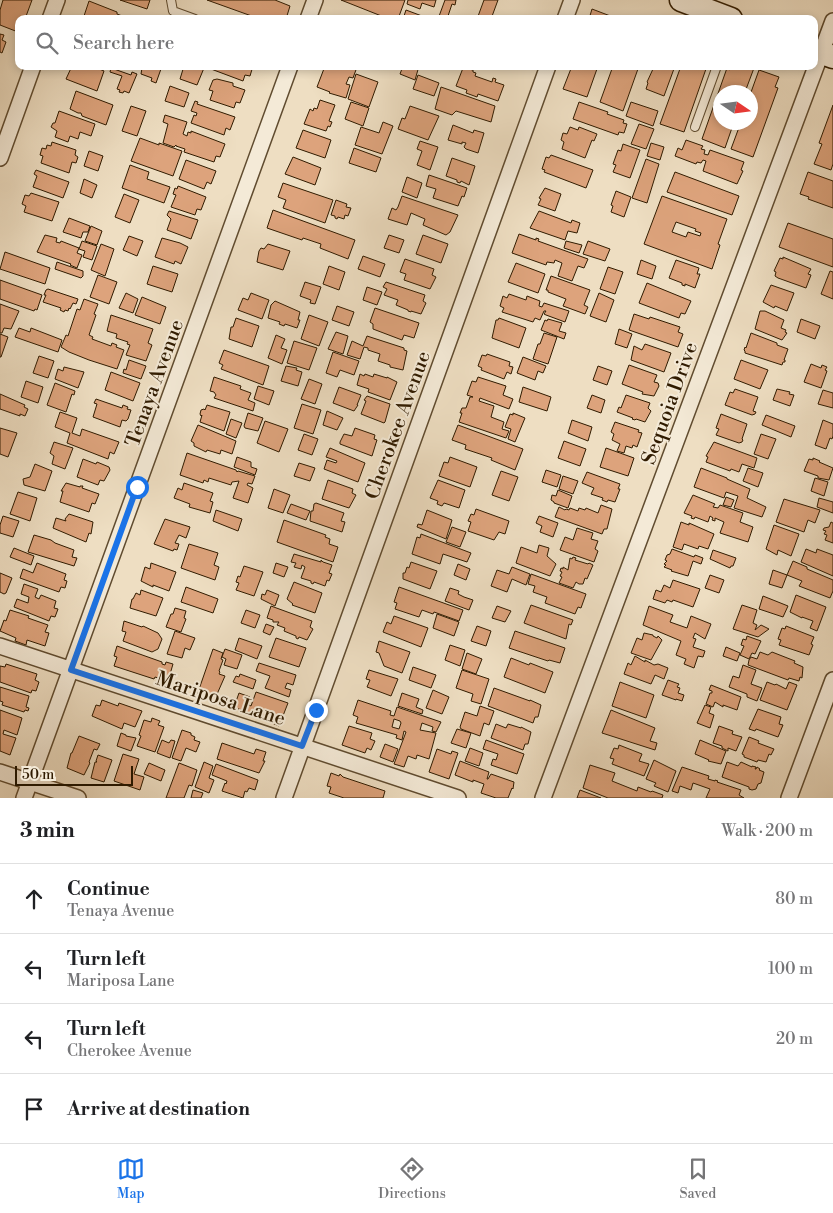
<!DOCTYPE html>
<html lang="en">
<head>
<meta charset="utf-8">
<style>
  :root { --surface:#fff; --page:#f2f2f2; --text:#202124; --muted:#757577; --line:#e0e0e0; --accent:#1a73e8 }
  body { margin:0; font-family:"Libre Bodoni",serif; background:var(--page); color:var(--text) }
  .compass { position:absolute; left:713px; top:85px; width:45px; height:45px; border-radius:50%; background:var(--surface); box-shadow:0 2px 8px #0003; rotate:103deg }
  .scale { position:absolute; left:15px; bottom:12px; width:118px; box-sizing:border-box; padding-left:5px; border:2px solid #301b00; border-top:0; font-size:14px; line-height:18px; white-space:nowrap; color:#301b00; -webkit-text-stroke:4px #f4ead7; paint-order:stroke }
  .stop { position:absolute; width:15px; height:15px; margin:-11px; border:4px solid #1a73e8; border-radius:50%; background:#fff }
  .stop.end { background:#1a73e8; border-color:#fff; box-shadow:0 1px 5px #0008 }
  .list { margin:0; padding:0; list-style:none }
  h2 { display:flex; justify-content:space-between; align-items:center; height:65px; margin:0; padding:0 20px; font-size:21px }
  h2 small { font-size:16px; font-weight:400; color:var(--muted) }
  .list li { display:grid; grid-template-columns:32px 1fr auto; gap:15px; align-items:center; box-sizing:border-box; height:70px; padding:0 20px; border-top:1px solid var(--line) }
  .list b { display:block; font-size:19px; white-space:nowrap }
  .list p { margin:0; font-size:16px; white-space:nowrap; color:var(--muted) }
  .list em { font-size:16px; font-style:normal; color:var(--muted) }
  .icon { flex:none; width:28px; height:28px; fill:none; stroke:currentColor; stroke-width:2; stroke-linecap:round; stroke-linejoin:round }
  .map { position:relative; flex:none; width:833px; height:798px; overflow:hidden }
  .search { position:absolute; background:var(--surface); box-shadow:0 2px 8px #0003; left:15px; right:15px; top:15px; height:55px; display:flex; align-items:center; gap:12px; box-sizing:border-box; padding:0 18px; border-radius:10px; color:var(--muted); font-size:19px }
  .sheet { height:345px; background:var(--surface) }
  nav { display:flex; justify-content:space-around; align-items:center; box-sizing:border-box; height:70px; border-top:1px solid var(--line); background:var(--surface); font-size:14px; color:var(--muted) }
  nav a { display:grid; justify-items:center; gap:2px }
  nav .on { color:var(--accent) }
  .map>svg:first-child { display:block }
  .building { fill:#dda37c; stroke:#301b00; fill-rule:evenodd }
  .lines { fill:none; stroke-linecap:round; stroke-linejoin:round }
  .lane-casing { stroke:#604c30; stroke-width:10 }
  .street-casing { stroke:#604c30; stroke-width:18 }
  .secondary-casing { stroke:#301b00; stroke-width:25 }
  .lane { stroke:#f4ead7; stroke-width:8 }
  .street { stroke:#f4ead7; stroke-width:15 }
  .secondary { stroke:#f4ead7; stroke-width:22 }
  .route { stroke:#1a73e8; stroke-width:6 }
  .labels { text-anchor:middle; stroke-width:4; stroke-linejoin:round; paint-order:stroke }
  .street-label { font-size:20px; fill:#301b00; stroke:#f4ead7 }
</style>
</head>
<body>
<div class="map">
<svg width="833" height="798" viewBox="0 0 833 798">
  <rect width="100%" height="100%" fill="#eedec2"/>
  <filter id="stains"><feTurbulence type="fractalNoise" baseFrequency=".004" numOctaves="4"/><feColorMatrix values="0 0 0 0 .2 0 0 0 0 .09 0 0 0 0 .02 0 0 0 .5 -.17"/></filter>
  <radialGradient id="worn" r=".72"><stop offset=".6" stop-color="#630" stop-opacity="0"/><stop offset="1" stop-color="#630" stop-opacity=".3"/></radialGradient>
  <g class="building">
    <path d="M3,0H32L25,19H19L18,32L0,25V10Z"/>
    <path d="M120,0H150L147,9Z"/>
    <path d="M207,0H275L290,6L286,19H260Z"/>
    <path d="M341,0H405L398,19H389Z"/>
    <path d="M408,0H436L434,7L422,3L420,9L407,4Z"/>
    <path d="M445,0H456L455,5L452,4L447,19H438Z"/>
    <path d="M484,0H498L491,19H477Z"/>
    <path d="M89,1L117,12V14L130,19H83Z"/>
    <path d="M592,9L613,17L612,19H589Z"/>
    <path d="M406,10L430,19H403Z"/>
    <path d="M0,34L4,35L2,40L6,42L2,53L0,52Z"/>
    <path d="M72,66H92L104,71L97,91L66,79Z"/>
    <path d="M142,66H162L156,83L151,81L152,78L141,74L142,68L144,67Z"/>
    <path d="M184,66L204,68L197,85L180,79Z"/>
    <path d="M203,66H253L250,76L245,75L243,81Z"/>
    <path d="M325,66L357,67L353,78L349,77L346,84L350,85L346,98L329,93L330,92L317,87Z"/>
    <path d="M403,66H419L415,80L400,74Z"/>
    <path d="M572,66H598L587,97L563,89Z"/>
    <path d="M613,66H639L623,111L600,102Z"/>
    <path d="M652,66H675L664,96L646,89L648,83L647,82L653,69H651Z"/>
    <path d="M681,66H707L684,132L660,124Z"/>
    <path d="M731,66L754,68L745,92H720V122H734L725,148L702,139L727,68L730,70Z"/>
    <path d="M111,68L131,75L132,72L137,74L129,93L124,91L123,93L119,92L120,90L117,89L122,76L110,72Z"/>
    <path d="M463,68L473,70V72L476,73L475,76L492,82L493,78L496,79L495,82L504,85L498,101L478,94L477,97L466,93L467,90L456,86Z"/>
    <path d="M759,70L779,77L775,87L778,88L753,157L731,149L741,122H750V95Z"/>
    <path d="M356,74L378,82L369,107L348,99Z"/>
    <path d="M418,75L439,83L434,96L413,89Z"/>
    <path d="M217,79L233,83V86L245,90L240,103L236,102L234,108L210,100L213,91L209,90L213,80Z"/>
    <path d="M170,86L189,93L184,107L165,101Z"/>
    <path d="M441,87L495,106L491,122L456,111L452,115L435,109Z"/>
    <path d="M76,91L113,105L106,125L82,116L81,113H78L70,109Z"/>
    <path d="M320,100L335,105L329,121L332,122L330,127L328,126L326,131L304,124L310,109L313,111L314,108L317,109Z"/>
    <path d="M195,101L198,102L197,104L235,117L230,130L226,128L224,135L191,123L194,115L196,116L197,113L191,111Z"/>
    <path d="M351,102L369,108L363,126L345,119Z"/>
    <path d="M579,102L608,112L607,114L624,120L623,123L627,124L624,133L619,132L618,135L573,119Z"/>
    <path d="M631,102L658,111L653,126L626,116Z"/>
    <path d="M833,105V164L831,170L814,164L822,144L819,143Z"/>
    <path d="M131,106L146,111L137,136L122,131Z"/>
    <path d="M410,106L439,116L428,140L398,129L402,118L405,119Z"/>
    <path d="M59,111L95,124L91,136L80,132L78,139L70,136L68,142L55,137L57,131L51,127L53,123H55Z"/>
    <path d="M165,115L187,122L183,134L187,136L188,132L191,133V131L225,144L220,157L216,156L214,162L184,152L185,149L176,146V145L174,147L163,143L168,124L163,122Z"/>
    <path d="M383,122L393,126L382,154L355,145L361,127L379,133Z"/>
    <path d="M639,124L654,129L646,149L631,144Z"/>
    <path d="M453,125L473,133L474,130L484,133L478,153L466,149L464,147L466,143L462,142V144L448,140Z"/>
    <path d="M570,127L578,130L579,127L597,134L594,141L592,140L585,158L562,149L564,142L561,140L563,133L567,134Z"/>
    <path d="M303,130L331,140L325,158L296,148Z"/>
    <path d="M140,138L159,145V143L182,151L173,176L131,161Z"/>
    <path d="M686,140L703,146L701,149L705,150L704,154L708,155L710,150L744,162L741,170L743,171L737,184L703,171L706,161L703,160L701,163L697,162L696,164L675,156L678,148L682,150Z"/>
    <path d="M420,141L438,147L430,170L417,165L422,151L417,149Z"/>
    <path d="M52,142L76,150L75,155L78,157L76,163L72,162L69,173L41,163L43,156L40,155L42,148L46,149L47,145L51,146Z"/>
    <path d="M651,143L664,147L660,160L647,156Z"/>
    <path d="M623,144L640,150L630,178L613,172L616,165L613,164L618,150L621,151Z"/>
    <path d="M354,148L381,158L376,172L349,163Z"/>
    <path d="M89,151L103,156L98,171L84,166Z"/>
    <path d="M551,155L593,170L586,188L544,172L545,170L542,169L546,157L549,158Z"/>
    <path d="M293,157L321,168L315,185L285,174Z"/>
    <path d="M452,158L475,166L469,185L461,181L460,183L457,182V180L446,176Z"/>
    <path d="M646,159L659,164L647,203L632,198Z"/>
    <path d="M186,160L216,171L211,184L207,182L204,189L179,179Z"/>
    <path d="M130,165L149,172L147,179L170,187L164,203L122,188Z"/>
    <path d="M36,170L69,182L63,198L33,187L37,176L34,174Z"/>
    <path d="M675,172L739,196L732,215L667,192Z"/>
    <path d="M808,172L833,181V208L808,199L809,197L800,194Z"/>
    <path d="M429,175L467,188L464,197L462,196L458,206L433,198L436,189L426,186Z"/>
    <path d="M407,177L422,183L417,198L402,192Z"/>
    <path d="M84,179L97,185L92,198L80,193Z"/>
    <path d="M283,183L333,200L325,223L283,208L286,200L278,197Z"/>
    <path d="M178,186L206,197L201,210L197,209L195,215L171,207L176,195L173,194L175,188L177,189Z"/>
    <path d="M545,188L561,194L555,211L538,205L541,199L539,198Z"/>
    <path d="M616,191L631,197L624,217L611,212L613,206L611,205Z"/>
    <path d="M31,193L59,202L52,221L24,212L26,206L22,204L25,195L29,196Z"/>
    <path d="M124,194L139,200L130,223L115,217Z"/>
    <path d="M402,196L458,215L450,232L446,235L423,225L425,219L411,213L407,225L388,219L392,208L396,210L398,207Z"/>
    <path d="M662,196L727,219L718,244L720,245L712,269L644,244ZM676,222L696,229L695,231L701,233L700,236L688,232L686,237L672,232Z"/>
    <path d="M336,200L347,204L346,207L351,208L348,216L345,215L344,219L338,217L337,219L335,218V216L331,215Z"/>
    <path d="M273,210L355,240L348,259L320,248L321,244L303,238L302,240L267,228Z"/>
    <path d="M169,211L198,220L191,239L167,230L171,219L167,215Z"/>
    <path d="M539,211L571,223L572,220L580,223L577,233L568,231L565,240L530,228Z"/>
    <path d="M69,218L90,226L88,232H83L81,238L63,232Z"/>
    <path d="M788,223L833,239V267L779,247Z"/>
    <path d="M91,226L102,231L97,245L85,241Z"/>
    <path d="M519,234L536,240V238L539,239L538,241L588,259L584,268L578,266L572,281L558,276L562,263L555,260L554,263L547,262L546,265L512,253Z"/>
    <path d="M45,235L57,238L56,242L60,243L61,241L79,248L77,253L82,255L77,268L70,265L71,264L37,252Z"/>
    <path d="M389,235L404,240L399,253L384,248Z"/>
    <path d="M423,235L448,244L441,263L416,254Z"/>
    <path d="M129,236L143,241L137,256L123,250Z"/>
    <path d="M162,238L180,243L188,247L181,264L175,261L174,264L155,257Z"/>
    <path d="M82,241L97,246L92,260L83,257L85,251L79,249Z"/>
    <path d="M566,241L582,245L579,253L564,248Z"/>
    <path d="M588,241L610,249L605,261L583,254Z"/>
    <path d="M101,244L114,249L105,276L91,270Z"/>
    <path d="M268,244L290,251L283,270L257,262L259,251L261,248L264,249Z"/>
    <path d="M5,252L50,268L45,284L0,269Z"/>
    <path d="M363,256L385,264L380,277L358,269Z"/>
    <path d="M783,257L811,269L808,274L811,275L806,288L778,278L775,276L776,272L774,271L780,258L783,259Z"/>
    <path d="M405,259L434,269L432,275L436,277L430,289L404,280L406,274L400,272Z"/>
    <path d="M641,260L656,266L652,279L637,274Z"/>
    <path d="M676,260L699,268L697,274H700L695,288L685,284V286L682,285V283L669,278Z"/>
    <path d="M57,262L83,271V276L81,278L55,269Z"/>
    <path d="M516,263L545,274L538,293L508,282Z"/>
    <path d="M153,266L178,274L172,292L147,284Z"/>
    <path d="M329,266L345,272L339,290L323,284Z"/>
    <path d="M608,267L623,272L615,294L600,289Z"/>
    <path d="M830,271L833,272V299L821,294Z"/>
    <path d="M98,275L117,282L109,304L90,297Z"/>
    <path d="M551,276L590,290L584,305L588,307L585,314L563,306L566,299L548,292V290H546Z"/>
    <path d="M0,280L42,295L37,310L35,309L34,311L0,299Z"/>
    <path d="M305,282L321,287L315,304L310,303L311,300L300,296Z"/>
    <path d="M386,282L425,295L423,301L426,303L421,314L411,311V312L408,311V310L396,305L398,300L384,295L387,289L383,287Z"/>
    <path d="M647,283L691,301L685,314L681,313L679,318L639,303Z"/>
    <path d="M771,285L794,293L787,311L775,306L774,308L763,302Z"/>
    <path d="M367,287L382,292L377,305L363,300Z"/>
    <path d="M48,289L78,299L76,304L73,303L70,309L69,308L68,311L65,310L64,312L60,310L61,308L43,302L46,295H44L46,290Z"/>
    <path d="M126,293L138,299L133,313L119,308Z"/>
    <path d="M251,293L269,300L262,319L238,310L243,298L248,300Z"/>
    <path d="M599,293L614,300L606,322L590,316Z"/>
    <path d="M509,294L526,300L527,296L540,301L539,306L542,307L544,303L569,311L565,322L546,315L544,314L546,311H544L540,320L535,318L533,322L502,312L504,308L500,306L503,296L507,298Z"/>
    <path d="M142,297L166,307L160,324L135,315Z"/>
    <path d="M84,299L98,304L94,314L96,315L89,335L93,337L92,339L111,346L112,343L117,345L116,347L124,350L117,369L89,360L69,352L61,347L66,335L68,336L77,309L80,310Z"/>
    <path d="M275,301L300,312L298,320H300L297,328L285,324L284,326L279,324L280,322L268,318L271,305Z"/>
    <path d="M0,304L19,311L11,329L4,328L2,333H0Z"/>
    <path d="M337,306L354,312L349,326L332,320Z"/>
    <path d="M375,308L419,323L414,338L404,335L402,340L373,329V324L370,322Z"/>
    <path d="M760,311H765L784,320L781,328L786,330L785,332L787,333L782,340L755,329Z"/>
    <path d="M634,314L649,319L650,317L680,327L678,332L683,334L678,347L629,330Z"/>
    <path d="M111,315L153,329L148,343L152,345L146,361L126,355L130,345L127,344L128,342L116,338L117,334L107,331Z"/>
    <path d="M309,315L328,322L319,346L301,339Z"/>
    <path d="M236,318L259,326L252,347L229,339L231,327H233Z"/>
    <path d="M499,318L526,328L519,348L492,338L496,320H498Z"/>
    <path d="M548,319L562,323L559,331L566,333L564,339L541,330L545,320L547,321Z"/>
    <path d="M801,319L820,326L815,339L797,332Z"/>
    <path d="M19,328L30,332L31,328L62,340L58,352L15,337Z"/>
    <path d="M619,329L632,334L627,348L615,344Z"/>
    <path d="M336,332L348,336L343,354L328,349Z"/>
    <path d="M544,333L557,337L548,364L533,359L538,344H540Z"/>
    <path d="M751,333L777,343V345L788,349L784,360H785V362H783L782,365L745,353V351L744,350L745,347L746,348Z"/>
    <path d="M0,334L8,337L1,357H0Z"/>
    <path d="M276,335L285,339L281,348L287,350L282,364L268,358Z"/>
    <path d="M367,336L404,348V350L407,351L403,370L390,367V365L378,361L380,354L368,350V348L364,347L360,359L347,355L352,341L363,346Z"/>
    <path d="M294,341L317,348L309,370L287,363Z"/>
    <path d="M645,344L671,353L664,372L631,360L634,346L642,350Z"/>
    <path d="M224,350L269,366L263,385L221,369L223,365L219,363Z"/>
    <path d="M333,352L359,361L354,375L340,370L337,377L326,373Z"/>
    <path d="M487,354L510,362L509,366L513,367L511,374L507,372L504,379L481,370L482,368L478,366L482,355L486,356Z"/>
    <path d="M39,356L54,361L48,378L33,373Z"/>
    <path d="M523,357L546,366L543,373L538,371L535,380L517,373Z"/>
    <path d="M129,360L146,366L141,379L123,373L124,369L126,370Z"/>
    <path d="M741,360L768,370L760,389L734,379Z"/>
    <path d="M811,364L821,368L822,365L827,367L825,370L827,371L821,388L804,382Z"/>
    <path d="M629,365L657,375L654,382L658,383L659,386L654,396L642,394L643,392L622,384Z"/>
    <path d="M286,366L297,368L296,370L302,372L298,386L281,381Z"/>
    <path d="M598,366L612,371L607,385L593,380Z"/>
    <path d="M64,367L84,372L78,388L55,379L58,369L63,371Z"/>
    <path d="M111,372L140,383L133,401L105,390Z"/>
    <path d="M360,374L364,376L365,374L373,377L374,374L387,378V377L397,382L390,400L368,392L369,389L357,385Z"/>
    <path d="M214,377L241,386L240,389L251,393L248,400L255,403L253,411L214,398L216,395L214,392L210,391Z"/>
    <path d="M478,377L506,386L503,395L513,399L509,409L480,398L479,401L494,406L491,417L504,422L502,429L509,431L506,438L459,422L462,413H460L462,408H466L470,397H473L467,395L472,381L476,382Z"/>
    <path d="M309,379L322,384L315,404L301,399Z"/>
    <path d="M26,381L43,387L38,403L21,397Z"/>
    <path d="M55,383L75,391L74,395L72,394L66,412L47,405Z"/>
    <path d="M258,386L274,391L269,405L254,399Z"/>
    <path d="M339,387L361,395L357,405H358L354,411L333,403Z"/>
    <path d="M523,387L551,397L547,411L519,402Z"/>
    <path d="M735,389L758,397L753,411L756,412L755,414L752,415L725,405L730,392L733,393Z"/>
    <path d="M777,389L790,392L789,394L794,395L790,406L773,400Z"/>
    <path d="M823,390L833,393V408L818,404Z"/>
    <path d="M0,394L25,405L24,407L28,409L25,416L20,414V416L0,409Z"/>
    <path d="M592,395L605,400L601,413L587,408Z"/>
    <path d="M626,395L650,403L648,408L651,411L645,422L636,419L635,420L632,419L633,418L617,412L619,407L621,408Z"/>
    <path d="M367,396L390,404L385,422L384,423L361,414L366,401L364,400Z"/>
    <path d="M96,399L122,408L123,405L128,407L127,409L131,410L128,419L126,421L122,420L120,427L93,417L97,404L94,403Z"/>
    <path d="M302,404L321,410L313,434L294,428Z"/>
    <path d="M207,405L230,412L224,431L200,422L202,415L201,416L200,414L201,410L204,409L205,410Z"/>
    <path d="M327,411L343,418L337,430L323,425Z"/>
    <path d="M60,412L77,418L72,433L80,436L82,429L119,442L114,454L110,452L108,459L67,443L70,433L55,427Z"/>
    <path d="M248,413L263,418L258,431L245,428L244,426Z"/>
    <path d="M513,413L525,418L515,442L508,439L511,429L505,427L510,414L513,415Z"/>
    <path d="M721,414L747,424L742,439L743,440L742,442L739,443L716,435L719,429L716,428Z"/>
    <path d="M766,415L795,426L791,437L762,425Z"/>
    <path d="M231,419L242,423L236,438L226,434Z"/>
    <path d="M572,420L592,427L588,441L568,433Z"/>
    <path d="M823,420L833,424V436L832,439L830,438L826,449L815,445Z"/>
    <path d="M265,421L288,429L279,452L257,443Z"/>
    <path d="M615,422L639,430L638,432L642,433L637,447L633,445L632,448L626,446L624,453L617,451L620,444L612,440L614,434L611,432Z"/>
    <path d="M198,425L236,441L232,454L221,450L220,454L207,450L206,452L194,446V443L191,441Z"/>
    <path d="M458,425L523,449L515,470L491,460L492,458L465,449L466,445L452,440Z"/>
    <path d="M0,428L17,433L8,457L0,454Z"/>
    <path d="M355,428L375,435L374,439L377,440L376,443L372,456L340,444V442L344,434L352,436Z"/>
    <path d="M304,434L318,439L312,455L298,450Z"/>
    <path d="M761,434L776,439L768,459L754,454Z"/>
    <path d="M564,441L586,449L580,466L558,458Z"/>
    <path d="M54,442L73,448L65,469L52,464L54,456L50,453Z"/>
    <path d="M714,442L757,458L754,468L742,464L739,472L731,469L730,471L706,462L708,457L706,456Z"/>
    <path d="M330,448L365,463L358,482L324,469L327,460L336,463L337,461L326,457Z"/>
    <path d="M606,448L634,458L628,476L600,467Z"/>
    <path d="M187,453L236,470L237,472L238,471L255,476L252,484L248,483L247,485L253,488L248,503L233,498L239,481L232,482L231,485L209,478L208,482L204,480L203,483L180,475Z"/>
    <path d="M237,457L251,462V467L257,469L255,475L234,467Z"/>
    <path d="M450,457L477,467L470,487L439,476L444,462L448,463Z"/>
    <path d="M813,458L820,461L819,462L833,468L829,480L818,478V476L804,471L809,459L813,460Z"/>
    <path d="M83,459L96,464L97,462L109,467L110,470L104,481L100,480L98,485L77,477Z"/>
    <path d="M299,463L315,468L310,481L294,476Z"/>
    <path d="M35,464L52,471L45,491L24,485L23,479L30,477Z"/>
    <path d="M701,468L727,478V479L750,489L747,498L766,507L762,517L734,508L738,496L726,492L724,498L694,487Z"/>
    <path d="M748,468L763,473L758,487L743,481Z"/>
    <path d="M546,470L561,475L557,487L542,482Z"/>
    <path d="M501,471L518,477L509,501L492,495Z"/>
    <path d="M587,472L620,484L618,489H620L615,502L608,500L607,502L602,500L603,498L591,494L594,488L582,483Z"/>
    <path d="M563,476L578,481L573,494L559,489Z"/>
    <path d="M815,478L828,482L824,496L811,491Z"/>
    <path d="M328,480L353,489L352,493L356,495L349,508L322,499Z"/>
    <path d="M438,480L465,490L459,508L444,503L442,506L437,504L438,501L430,498Z"/>
    <path d="M66,483L80,487V486H83L82,488L99,494L95,504L92,503L89,512L60,502L63,491H61Z"/>
    <path d="M184,483L213,493L210,501L213,502L210,513L189,507L190,504L174,498L178,488L182,490Z"/>
    <path d="M274,489L290,495L283,513L268,508Z"/>
    <path d="M558,490L572,496L568,508L554,503V502L551,500L552,495L556,496Z"/>
    <path d="M18,492L37,498L30,521L10,514Z"/>
    <path d="M693,495L715,504L713,507L718,508L720,505L743,513L740,522L753,527L748,542L720,533L724,522L715,518V521L712,520L713,518L710,516L708,522L695,517L694,519L691,518L692,516L684,513Z"/>
    <path d="M726,497L734,500L731,507L723,505Z"/>
    <path d="M819,498L833,502V513L817,507Z"/>
    <path d="M784,499L820,510L815,523L808,520L804,532L776,522Z"/>
    <path d="M316,503L344,513L341,521L345,522L342,532L310,521L311,511H313L314,504Z"/>
    <path d="M291,504L310,511L306,520L287,513Z"/>
    <path d="M601,505L612,509L607,529H604L602,534L555,517L559,507L565,510L566,509L569,510L570,508L578,511L579,508L585,510L586,508L598,513Z"/>
    <path d="M476,509L509,521L505,534L499,532L494,540L468,531L471,522L468,521L471,514L474,515Z"/>
    <path d="M216,510L242,519L238,531L213,521Z"/>
    <path d="M427,510L452,520L446,539L417,527L418,524L422,525Z"/>
    <path d="M69,514L93,522L91,534L89,533L86,542L53,528L56,518L66,521L65,519Z"/>
    <path d="M3,516L19,521L13,537L0,533V525Z"/>
    <path d="M539,516L558,523L553,537L540,532L542,526L536,523Z"/>
    <path d="M165,519L190,527L186,538L179,535L175,543L179,544L177,550L174,549L173,551L154,544Z"/>
    <path d="M284,520L326,535L325,537L330,539L329,544L338,547L333,562L277,542Z"/>
    <path d="M681,522L689,525V523L714,534L708,549L699,546L698,549L684,544L682,550L673,547Z"/>
    <path d="M831,522L833,523V543L825,540L827,535L824,534L826,531L823,530L824,528L829,527Z"/>
    <path d="M774,525L799,534L791,556L778,550L777,555L766,549Z"/>
    <path d="M452,527L466,532L460,547L446,542Z"/>
    <path d="M577,528L593,533L591,539L598,541L595,549L598,551L594,562L560,550L565,537L573,540Z"/>
    <path d="M421,534L471,553L467,562L443,554L440,564L412,554L417,537L420,538Z"/>
    <path d="M34,535L51,540L55,543L74,550L72,557L77,558L74,566L28,552Z"/>
    <path d="M189,544L218,553L214,565L219,567L215,580L181,568Z"/>
    <path d="M539,545L549,548L547,556L556,564L550,576L516,563L521,547L537,553Z"/>
    <path d="M14,548L34,556L31,565L10,557Z"/>
    <path d="M672,549L694,557L695,555L703,558L701,564L693,561L688,576L671,571L672,570L664,567L666,565L664,564L667,561L665,560L667,555L670,554Z"/>
    <path d="M806,549L816,553L817,549L833,555V576L801,562Z"/>
    <path d="M713,550L736,558L733,566H731L730,568L710,559Z"/>
    <path d="M294,554L321,562V560L323,562L332,565L329,573L332,574L329,581L327,580L325,586L314,582L313,584L311,583V581L301,578L305,567L302,565L301,569L294,567L296,563L291,562Z"/>
    <path d="M573,557L576,558L575,560L588,564L589,563L593,565L587,579L585,578L583,584H579L576,582L573,588L559,583L562,577L560,576L562,572L560,571L561,568L563,569V567L568,570L570,558L572,559Z"/>
    <path d="M793,561L807,567V569L833,580V591L830,598L799,586L802,581L787,575Z"/>
    <path d="M411,562L437,571L430,589L403,579V573H405L407,567L409,568Z"/>
    <path d="M37,563L66,574L64,580L67,581L65,588L61,587L59,592L20,578L23,569L33,573Z"/>
    <path d="M151,563L176,572L169,591L153,585V587L141,581L145,567L150,569Z"/>
    <path d="M276,563L288,567L284,577L273,573Z"/>
    <path d="M458,564L470,569L466,580L454,575Z"/>
    <path d="M244,566L263,572L254,596L236,590L239,583L236,582L238,576L240,577Z"/>
    <path d="M512,567L530,574L526,585L512,579L507,592L491,586L497,570L509,574Z"/>
    <path d="M773,570L787,575L782,588L769,584Z"/>
    <path d="M0,573L12,578L6,593L4,594L0,592Z"/>
    <path d="M531,574L586,594L581,608L578,607L575,614L545,603L547,597L533,592L535,586L528,584Z"/>
    <path d="M710,575L724,580L719,593L705,588Z"/>
    <path d="M673,580L700,589L693,607L673,600L672,602L667,600L665,603L653,599L656,590L661,592L664,585L670,588Z"/>
    <path d="M294,582L322,593L315,613L292,605L293,604L287,599Z"/>
    <path d="M24,584L38,589L35,597L39,599L41,595L56,601L54,608L58,609L55,617L51,616L49,621L14,607L17,599L28,603L29,597L21,594Z"/>
    <path d="M186,587L218,599L213,613L181,602Z"/>
    <path d="M399,587L463,610L459,621L434,612L433,614L422,610L419,617L395,609L397,603L394,602Z"/>
    <path d="M450,588L459,591L458,594L464,597L473,600L469,610L445,601Z"/>
    <path d="M141,590L163,598L156,616L130,608L132,599H133L136,593L140,595Z"/>
    <path d="M267,590L279,595L275,606L261,599L262,594L265,595Z"/>
    <path d="M796,595L826,607L817,631L810,628L813,621L802,617V618L790,612Z"/>
    <path d="M763,596L788,606L783,617L759,609Z"/>
    <path d="M531,605L573,620L571,625L569,624L566,639L524,623Z"/>
    <path d="M742,605L757,610L753,623L757,625L755,630L761,625L769,629L758,637L733,629Z"/>
    <path d="M271,606L312,621L310,627L313,629L307,640L299,637L298,639L296,638V636L284,631L285,628L277,625L279,622H273V620L267,618Z"/>
    <path d="M497,606L511,611L505,622L492,618Z"/>
    <path d="M649,606L673,615L670,622L687,628L691,616L711,624L705,639L695,633L693,638L696,639L693,647L705,651L703,657L698,656L694,668L684,664L686,659L676,655L681,641L643,625Z"/>
    <path d="M175,608L186,611L184,618L186,619L181,632L166,627L171,614H173Z"/>
    <path d="M10,610L29,616L28,618L48,625L45,632L49,633L45,646L27,640L26,645L15,641L16,638L0,631L4,620L6,621Z"/>
    <path d="M246,610L260,615L255,628L241,623Z"/>
    <path d="M437,614L459,622L454,636L433,628Z"/>
    <path d="M394,616L428,628L421,647L383,632L387,622L391,624Z"/>
    <path d="M124,621L142,627L143,626L158,633L162,639L158,649L152,652L123,641L126,632L122,631Z"/>
    <path d="M266,624L274,627L270,635L263,632Z"/>
    <path d="M477,626L491,631L486,646L471,641Z"/>
    <path d="M786,626L814,637L811,644L813,645L809,655L779,645L781,640L778,639L782,628L785,629Z"/>
    <path d="M175,631L195,638L190,650L185,648L182,658L167,654Z"/>
    <path d="M515,631L565,648L560,663L549,660L548,661L509,648Z"/>
    <path d="M644,633L653,635V636L657,638L658,636L662,640L651,660L631,653L637,638L642,640Z"/>
    <path d="M747,636L761,641L755,654L752,653L749,659L740,655L744,646L741,645L743,639L746,640Z"/>
    <path d="M239,638L262,646L257,659L235,650Z"/>
    <path d="M276,638L306,648L299,667L269,657Z"/>
    <path d="M379,641L410,652L402,673L384,666L379,653L376,652Z"/>
    <path d="M450,645L465,650L460,666L445,660Z"/>
    <path d="M117,646L162,662V664L165,665L166,662L173,664L168,681L155,677L154,679L114,666L117,657L114,656Z"/>
    <path d="M726,647L740,653L737,661L723,656Z"/>
    <path d="M213,649L223,653L221,659L223,660L219,671L220,672L219,674L225,676L214,701L197,695Z"/>
    <path d="M225,649L242,655L237,669L224,665L226,659L222,657Z"/>
    <path d="M760,652L768,655L772,652L795,661L794,663L803,667L802,678L800,677L799,681L789,678L788,680L748,665L749,660L751,657L757,659Z"/>
    <path d="M467,653L482,659L476,674L462,669Z"/>
    <path d="M635,656L645,662V660L654,665L658,664L668,668L664,679L655,675L651,684L624,674L628,663L631,665Z"/>
    <path d="M511,658L529,665L530,663L553,672L545,693L504,677Z"/>
    <path d="M259,663L296,675L293,685L287,683L285,688L291,690L289,697L265,688L270,676L256,671Z"/>
    <path d="M6,664L37,674L35,680L39,682L36,691L32,690L31,693L0,682V666L5,667Z"/>
    <path d="M743,665L756,670L751,684L762,688L757,701L747,697V694L729,687L733,676L739,678Z"/>
    <path d="M413,667L436,675L431,688L409,680Z"/>
    <path d="M369,670L398,679L391,696L367,687L370,680L366,679Z"/>
    <path d="M462,670L489,679L481,704L471,701L473,694L456,688Z"/>
    <path d="M240,674L256,680L253,689L233,682L236,676L239,677Z"/>
    <path d="M668,680L679,684L677,687L680,688L678,693L684,695L682,701L676,699V700L662,695Z"/>
    <path d="M620,682L654,695L646,718L612,706Z"/>
    <path d="M767,682L775,685L776,684L786,689L789,682L797,685L787,710L760,700Z"/>
    <path d="M711,685L741,697L737,710L723,705V707L715,702L713,707L706,704L710,693H712V691L709,690Z"/>
    <path d="M0,687L29,696L26,707L29,708L28,711L25,710L24,712L2,705L3,702L0,701Z"/>
    <path d="M494,688L530,701V700L541,705L538,717H535L533,723L488,706Z"/>
    <path d="M433,690L449,697L442,714L426,708Z"/>
    <path d="M256,692L288,703L279,726L234,707L239,693L250,697L247,704L251,706Z"/>
    <path d="M402,693L419,699L416,707L423,710L422,714L398,706Z"/>
    <path d="M102,700L118,706L119,703L142,711L135,727L124,723L122,729L92,716L96,705L100,706Z"/>
    <path d="M358,700L391,711L390,715L394,716L397,707L441,722L436,732L432,731L433,727L422,723L420,730L436,733L429,759L417,755L416,759L408,756L404,767L394,764L406,732L404,731L402,740L396,738L397,735L356,723L358,717L353,715ZM394,719L400,721L401,723L399,729L392,727Z"/>
    <path d="M705,705L711,707L709,713L714,715L710,728L697,723Z"/>
    <path d="M480,706L494,711L489,725L484,723L480,736L461,729L460,727L465,712L477,716Z"/>
    <path d="M758,709L781,717L779,724L783,725L778,737L756,729L755,731L749,729Z"/>
    <path d="M0,710L22,718L17,735L4,730L3,734L16,738L10,755L0,751Z"/>
    <path d="M611,710L655,728L650,741L657,743L655,750L602,733Z"/>
    <path d="M152,718L160,721L158,725L164,727L155,752L137,746L141,736L139,735L144,720L151,722Z"/>
    <path d="M496,724L506,728L508,724L521,728V727L531,732L528,744H525L523,750L491,738Z"/>
    <path d="M349,726L372,733L370,739L375,741L371,750L367,748L365,753L342,745Z"/>
    <path d="M719,726L733,731L732,734L742,737L736,751L728,748V751L722,748V746L713,743Z"/>
    <path d="M457,729L471,733L466,748L451,743Z"/>
    <path d="M182,730L191,733V735L195,737L194,740L200,742L196,752L186,748L181,761L172,758Z"/>
    <path d="M121,733L126,735V736L136,738L131,751L117,746Z"/>
    <path d="M79,736L100,744L97,750L94,749L89,762L90,763L84,775L67,768L71,753H72Z"/>
    <path d="M749,737L759,741L758,743L774,749L771,755L769,754L766,762L758,760L757,762L744,757V755L742,754Z"/>
    <path d="M162,740L169,743L171,740L175,741L170,758L157,753Z"/>
    <path d="M486,740L524,754L517,774L491,765L493,759L496,760L498,754L483,749Z"/>
    <path d="M700,740L726,751L721,764L708,761L709,760L695,754Z"/>
    <path d="M222,743L254,754L256,749L266,752L263,761H265L259,773L217,759Z"/>
    <path d="M385,744L398,749L393,762L380,757Z"/>
    <path d="M619,745L642,754L639,761L649,764L644,776L612,764L614,759L610,758L614,748L618,749Z"/>
    <path d="M470,748L483,753L479,766L465,761Z"/>
    <path d="M437,749L451,754L452,751L458,753L449,779L429,772Z"/>
    <path d="M123,754L139,759L134,774L144,777L140,790L114,781Z"/>
    <path d="M98,755L112,760L104,782L91,778L95,762H97L96,761Z"/>
    <path d="M654,760L676,771L668,792L654,786L656,783L646,779Z"/>
    <path d="M460,761L489,772L487,779H488L491,774L514,782L513,789L512,788L508,798H496L481,793L484,784L473,780V782L455,775Z"/>
    <path d="M204,762L213,766L209,778L214,780L209,793L195,787Z"/>
    <path d="M727,762L738,766L741,762L752,767V766L756,767L755,769H756L757,767L760,769L759,770L764,772L761,783L758,784L756,789L752,790L749,789V787L722,777Z"/>
    <path d="M149,763L165,770L161,781L144,774Z"/>
    <path d="M179,763L197,770L192,786L189,785L184,798H166Z"/>
    <path d="M216,764L258,780L255,790L249,788L247,792L245,791L243,798L222,791L225,783L226,784L227,781L212,775Z"/>
    <path d="M590,765L615,773L612,781L637,791L638,787L651,792L652,791L663,795L662,798H608L583,788Z"/>
    <path d="M682,767L709,776L708,779L715,781V780L718,781L717,782L741,790L739,795L744,798H706L710,789L693,783L691,790L680,786L678,793L672,791Z"/>
    <path d="M331,773L339,776L340,774L343,777L385,791L383,798H344L329,793L331,787L327,786Z"/>
    <path d="M193,790L203,793L201,798H191Z"/>
    <path d="M580,790L601,798H577Z"/>
  </g>
  <g class="lines">
    <defs>
      <g id="lane">
        <path d="M171,0L173,11L195,19"/>
        <path d="M695,127L717,66"/>
      </g>
      <g id="street">
        <path d="M50,19L57,0"/>
        <path d="M308,19L315,0"/>
        <path d="M565,19L572,0"/>
        <path d="M0,158L33,66"/>
        <path d="M0,646L458,798"/>
        <path d="M0,772L78,798"/>
        <path d="M24,798L290,66"/>
        <path d="M284,798L548,66"/>
        <path d="M543,798L833,21"/>
        <path d="M789,798L833,680"/>
      </g>
      <g id="secondary">
        <path d="M681,0L731,19"/>
        <path d="M814,50L833,57"/>
      </g>
    </defs>
    <use href="#lane" class="lane-casing"/>
    <use href="#street" class="street-casing"/>
    <use href="#secondary" class="secondary-casing"/>
    <use href="#lane" class="lane"/>
    <use href="#street" class="street"/>
    <use href="#secondary" class="secondary"/>
  </g>
  <g class="lines">
    <path class="route" d="M137,487L71,670L302,746L316,710"/>
  </g>
  <g class="labels">
    <g class="street-label">
      <text transform="translate(154 383) rotate(-70)" y="7">Tenaya Avenue</text>
      <text transform="translate(669 403) rotate(-70)" y="7">Sequoia Drive</text>
      <text transform="translate(397 425) rotate(-70)" y="7">Cherokee Avenue</text>
      <text transform="translate(221 698) rotate(18)" y="7">Mariposa Lane</text>
    </g>
  </g>
  <rect width="100%" height="100%" filter="url(#stains)"/>
  <rect width="100%" height="100%" fill="url(#worn)"/>
</svg>
<svg class="compass" viewBox="-18 -18 36 36"><path d="M0-13l5 13h-10z" fill="#e53935"/><path d="M0 13l5-13h-10z" fill="#757577"/></svg>
<div class="scale">50 m</div>
<div class="stop" style="left:137px;top:487px"></div>
<div class="stop end" style="left:316px;top:710px"></div>
<div class="search"><svg class="icon" aria-label="search" viewBox="0 0 24 24"><circle cx="10" cy="10" r="6"/><path d="M15 15l6 6"/></svg>Search here</div>
</div>
<section class="sheet">
<h2>3 min<small>Walk · 200 m</small></h2>
<ul class="list">
<li><svg class="icon" aria-label="ahead" viewBox="0 0 24 24"><path d="M12 20V5M6 11l6-6 6 6"/></svg><div><b>Continue</b><p>Tenaya Avenue</p></div><em>80 m</em></li>
<li><svg class="icon" aria-label="left" viewBox="0 0 24 24"><path d="M17 20v-9H6M10 6l-5 5 5 5"/></svg><div><b>Turn left</b><p>Mariposa Lane</p></div><em>100 m</em></li>
<li><svg class="icon" aria-label="left" viewBox="0 0 24 24"><path d="M17 20v-9H6M10 6l-5 5 5 5"/></svg><div><b>Turn left</b><p>Cherokee Avenue</p></div><em>20 m</em></li>
<li><svg class="icon" aria-label="arrive" viewBox="0 0 24 24"><path d="M6 21V4h12l-3 4 3 4H6"/></svg><div><b>Arrive at destination</b></div></li>
</ul>
</section>
<nav>
<a class="on"><svg class="icon" aria-label="map" viewBox="0 0 24 24"><path d="M3 6l6-2 6 2 6-2v14l-6 2-6-2-6 2zM9 4v14M15 6v14"/></svg>Map</a>
<a><svg class="icon" aria-label="directions" viewBox="0 0 24 24"><path d="M12 3l9 9-9 9-9-9zM9 14v-3h6M13 9l2 2-2 2"/></svg>Directions</a>
<a><svg class="icon" aria-label="saved" viewBox="0 0 24 24"><path d="M7 4h10v16l-5-4-5 4z"/></svg>Saved</a>
</nav>
</body>
</html>
